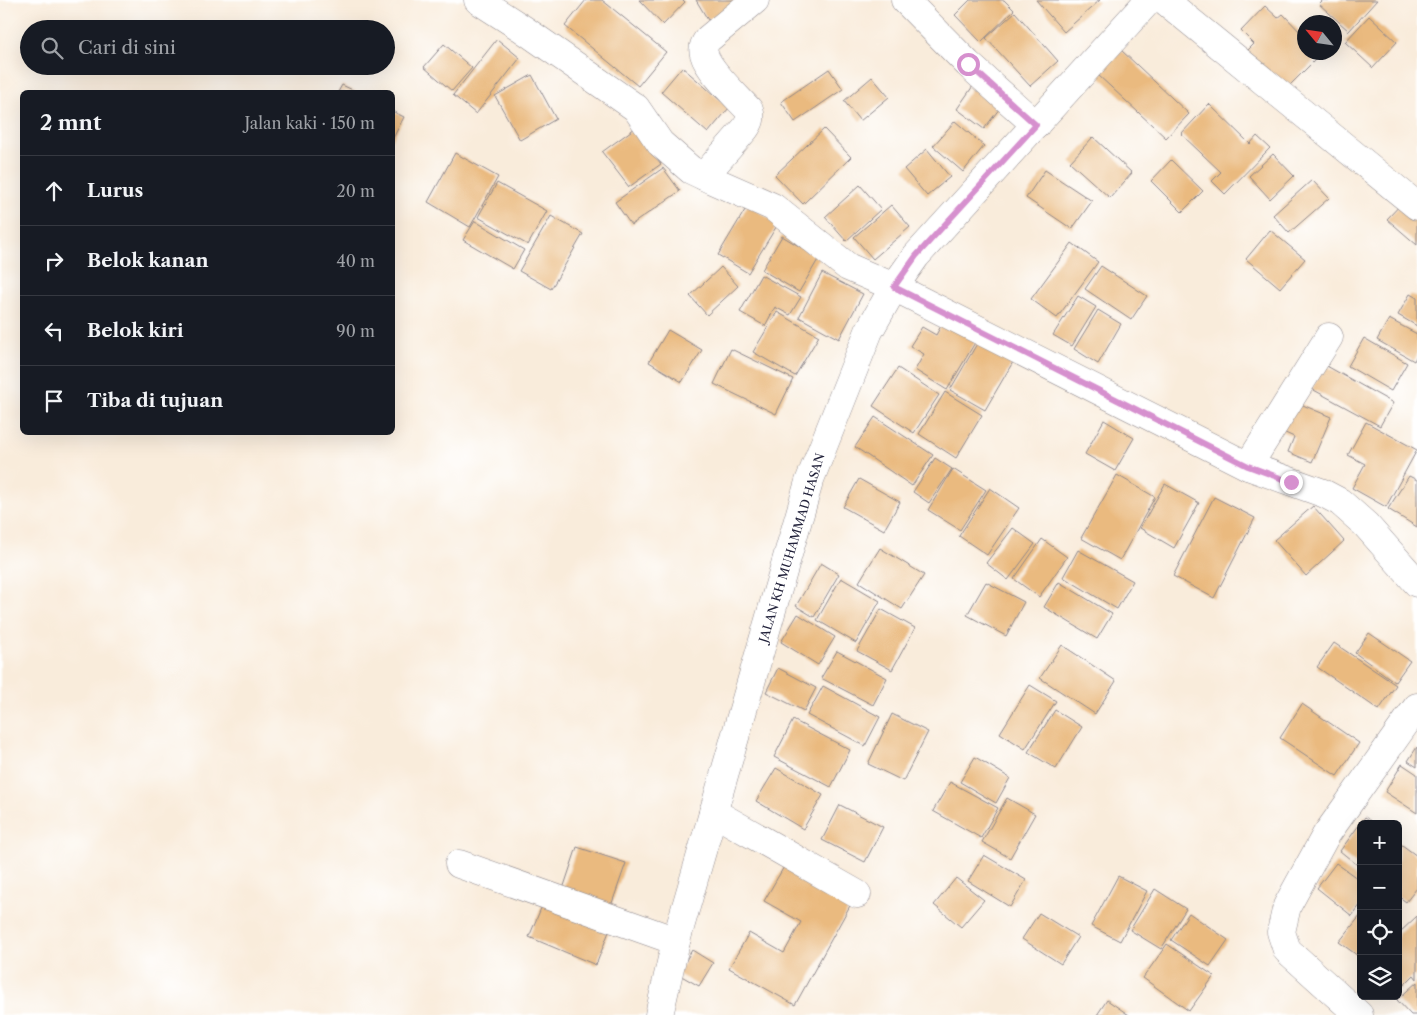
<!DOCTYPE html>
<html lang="id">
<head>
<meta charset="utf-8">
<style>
  :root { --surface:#171b24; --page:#242831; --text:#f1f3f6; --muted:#9ea1a6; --line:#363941 }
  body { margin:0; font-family:"Libre Caslon Text",serif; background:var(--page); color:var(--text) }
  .controls { position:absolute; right:15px; bottom:15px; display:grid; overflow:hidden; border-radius:8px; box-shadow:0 5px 20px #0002 }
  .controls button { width:45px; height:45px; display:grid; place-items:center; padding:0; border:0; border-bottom:1px solid var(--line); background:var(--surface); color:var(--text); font:25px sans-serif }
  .compass { position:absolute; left:1297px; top:15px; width:45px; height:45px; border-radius:50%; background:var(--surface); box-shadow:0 5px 20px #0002; rotate:299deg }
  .stop { position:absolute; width:15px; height:15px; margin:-11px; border:4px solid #d690ce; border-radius:50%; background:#fff }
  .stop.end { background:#d690ce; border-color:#fff; box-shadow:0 1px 5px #0008 }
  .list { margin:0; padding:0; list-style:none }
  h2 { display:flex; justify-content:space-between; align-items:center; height:65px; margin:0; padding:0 20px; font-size:21px }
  h2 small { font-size:16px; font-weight:400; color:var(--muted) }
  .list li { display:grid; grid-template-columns:32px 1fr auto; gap:15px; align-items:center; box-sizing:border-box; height:70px; padding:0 20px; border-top:1px solid var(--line) }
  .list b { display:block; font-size:19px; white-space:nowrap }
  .list em { font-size:16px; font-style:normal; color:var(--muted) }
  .icon { flex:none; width:28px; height:28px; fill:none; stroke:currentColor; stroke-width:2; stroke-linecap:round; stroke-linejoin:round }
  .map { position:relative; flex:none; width:1417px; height:1015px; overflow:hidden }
  .search { position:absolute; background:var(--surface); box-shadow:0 5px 20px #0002; left:20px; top:20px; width:375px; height:55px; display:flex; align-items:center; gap:12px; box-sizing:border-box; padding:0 18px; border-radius:28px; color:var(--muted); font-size:19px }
  .panel { position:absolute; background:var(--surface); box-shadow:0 5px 20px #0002; left:20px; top:90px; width:375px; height:345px; border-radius:8px }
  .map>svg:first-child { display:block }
  .building { fill:#eaba7f }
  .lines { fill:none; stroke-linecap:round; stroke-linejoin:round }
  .minor-casing { stroke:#8e878b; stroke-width:29 }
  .minor { stroke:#fff; stroke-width:28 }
  .route { stroke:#d690ce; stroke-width:6 }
  .labels { text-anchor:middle; stroke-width:5; stroke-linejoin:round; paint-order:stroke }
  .street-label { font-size:12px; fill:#22223b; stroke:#fff }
</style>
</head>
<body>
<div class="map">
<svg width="1417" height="1015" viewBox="0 0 1417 1015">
  <rect width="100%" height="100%" fill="#fff"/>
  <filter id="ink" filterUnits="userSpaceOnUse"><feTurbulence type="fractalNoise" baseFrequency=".02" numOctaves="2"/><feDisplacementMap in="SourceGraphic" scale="10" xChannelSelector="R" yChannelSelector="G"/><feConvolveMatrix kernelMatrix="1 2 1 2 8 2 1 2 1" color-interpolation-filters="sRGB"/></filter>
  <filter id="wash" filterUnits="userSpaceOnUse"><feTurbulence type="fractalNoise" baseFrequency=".0096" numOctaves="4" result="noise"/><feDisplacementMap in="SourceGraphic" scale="20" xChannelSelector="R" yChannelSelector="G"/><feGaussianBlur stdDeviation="1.12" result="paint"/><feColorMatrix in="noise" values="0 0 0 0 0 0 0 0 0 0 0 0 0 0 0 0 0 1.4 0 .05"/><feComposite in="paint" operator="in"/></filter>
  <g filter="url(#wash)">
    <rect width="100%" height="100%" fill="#f9ecdb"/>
    <g id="blocks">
      <g class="building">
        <path d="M586,0H602L666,52L638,86L565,26Z"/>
        <path d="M639,0H683L685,2L663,25Z"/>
        <path d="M696,0H751L720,13L708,20Z"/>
        <path d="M970,0H1004L1014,10L981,42L955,15Z"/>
        <path d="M1036,0H1100L1064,32Z"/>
        <path d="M1323,0H1377L1349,31L1319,4Z"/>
        <path d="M1265,6L1278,18L1283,14L1304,36V52H1323L1281,94L1242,56L1254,44L1241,31Z"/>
        <path d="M1015,12L1058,61L1030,86L986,38Z"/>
        <path d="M1369,16L1397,42L1373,68L1345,42Z"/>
        <path d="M497,39L520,58L476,114L453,95Z"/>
        <path d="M444,44L472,68L452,91L424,67Z"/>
        <path d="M1121,50L1189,114L1166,138L1098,75Z"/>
        <path d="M682,67L729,108L708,133L661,92Z"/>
        <path d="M829,69L843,89L795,122L781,102Z"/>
        <path d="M532,75L556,119L520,140L495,96Z"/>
        <path d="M872,77L889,97L860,121L844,101Z"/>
        <path d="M975,83L1003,104L984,129L957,109Z"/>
        <path d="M342,85L357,92H338Z"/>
        <path d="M1209,104L1250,144L1257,136L1270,148L1225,194L1212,181L1221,172L1181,134Z"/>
        <path d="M392,111L404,117L392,140Z"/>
        <path d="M955,121L984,146L963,172L933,146Z"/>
        <path d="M635,128L661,164L629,187L602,152Z"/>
        <path d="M824,129L851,157L803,204L775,175Z"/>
        <path d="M1093,137L1132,173L1110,198L1070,162Z"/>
        <path d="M927,149L950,177L927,196L904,169Z"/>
        <path d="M455,153L498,177L470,227L428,202Z"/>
        <path d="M1273,154L1294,176L1270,199L1249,176Z"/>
        <path d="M1171,160L1203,191L1182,212L1151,181Z"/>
        <path d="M663,168L680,191L631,225L615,202Z"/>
        <path d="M1045,170L1092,201L1072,229L1026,198Z"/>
        <path d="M1312,180L1329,198L1289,233L1273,215Z"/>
        <path d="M497,183L547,211L528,245L478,217Z"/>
        <path d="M860,185L881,209L846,241L825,217Z"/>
        <path d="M1404,201L1417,210V245L1387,219Z"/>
        <path d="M748,205L778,224L748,273L718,255Z"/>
        <path d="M891,205L910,227L873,259L854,237Z"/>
        <path d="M551,216L583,234L551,289L519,271Z"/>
        <path d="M475,221L524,250L513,269L463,240Z"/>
        <path d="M1270,230L1305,259L1280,288L1246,259Z"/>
        <path d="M782,236L819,258L799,292L762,270Z"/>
        <path d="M1072,243L1098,262L1057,318L1031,299Z"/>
        <path d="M1101,266L1147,296L1131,320L1085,289Z"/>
        <path d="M721,267L738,286L707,315L690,296Z"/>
        <path d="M822,273L863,294L839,339L799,317Z"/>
        <path d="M761,275L801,297L790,315L775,307L765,326L740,312Z"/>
        <path d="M1410,294L1417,298V326L1398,315Z"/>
        <path d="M1078,296L1096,307L1072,346L1053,335Z"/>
        <path d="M1098,310L1121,324L1098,364L1074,349Z"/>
        <path d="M777,312L819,336L795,376L753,352Z"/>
        <path d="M1389,319L1417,334V355L1414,361L1377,340Z"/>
        <path d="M943,322L976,341L947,390L915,370L924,354L910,346L922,327L936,335Z"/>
        <path d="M668,330L702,350L682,382L649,362Z"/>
        <path d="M1364,338L1407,363L1391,391L1348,366Z"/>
        <path d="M978,342L1013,362L985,410L950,390Z"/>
        <path d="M731,349L793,379L776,414L714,384Z"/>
        <path d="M1325,365L1393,403L1380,426L1312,389Z"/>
        <path d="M898,368L939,395L914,433L873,406Z"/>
        <path d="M945,392L982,415L956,458L919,434Z"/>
        <path d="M1298,403L1331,417L1312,462L1288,452L1294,437L1281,431Z"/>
        <path d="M875,417L933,455L912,486L855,447Z"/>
        <path d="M1104,420L1134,438L1115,471L1085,454Z"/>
        <path d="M1366,422L1417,450L1386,507L1352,488L1365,464L1348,455Z"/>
        <path d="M935,458L952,469L929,503L913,492Z"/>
        <path d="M953,469L986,490L960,530L928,510Z"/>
        <path d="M1117,475L1155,497L1120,560L1081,538Z"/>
        <path d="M1409,476L1417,480V527L1388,509Z"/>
        <path d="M859,479L900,502L884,530L843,507Z"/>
        <path d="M1165,484L1199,503L1174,548L1140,528Z"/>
        <path d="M990,488L1019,508L987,555L959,536Z"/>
        <path d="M1214,497L1255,518L1214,598L1173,576Z"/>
        <path d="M1313,506L1344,541L1306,576L1274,540Z"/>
        <path d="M1013,528L1035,544L1008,580L986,563Z"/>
        <path d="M1042,539L1067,557L1039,597L1014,579Z"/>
        <path d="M880,548L924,575L902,609L859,582Z"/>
        <path d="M1078,550L1133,581L1117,609L1063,577Z"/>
        <path d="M821,563L839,574L814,617L796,606Z"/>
        <path d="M841,578L880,601L856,643L817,620Z"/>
        <path d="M986,582L1024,602L1006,636L967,615Z"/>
        <path d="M1059,582L1112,614L1097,639L1044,607Z"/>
        <path d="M881,609L915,628L892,670L857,651Z"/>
        <path d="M798,614L835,637L818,665L781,642Z"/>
        <path d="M1369,633L1410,661L1395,682L1355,653Z"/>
        <path d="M1334,643L1396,685L1379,710L1317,667Z"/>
        <path d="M1062,645L1116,681L1095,714L1040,678Z"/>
        <path d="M837,651L887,678L873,705L821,678Z"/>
        <path d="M778,668L816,688L804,711L766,692Z"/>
        <path d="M1030,685L1056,701L1025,749L1000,733Z"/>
        <path d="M823,686L880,717L865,746L807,715Z"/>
        <path d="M1302,704L1359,743L1337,776L1280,738Z"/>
        <path d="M1055,710L1082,727L1056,769L1028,752Z"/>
        <path d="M892,714L928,732L903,781L868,764Z"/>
        <path d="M793,720L850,750L831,787L774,757Z"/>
        <path d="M1417,747V767L1408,761Z"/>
        <path d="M975,757L1010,778L996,803L960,782Z"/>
        <path d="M1402,764L1417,774V813L1385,792Z"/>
        <path d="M776,768L823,795L803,829L756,801Z"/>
        <path d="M950,782L998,808L981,838L933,811Z"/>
        <path d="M1007,798L1035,814L1010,858L982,842Z"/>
        <path d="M840,805L883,827L865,862L822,840Z"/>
        <path d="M1365,817L1375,824H1361V868L1340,851Z"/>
        <path d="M1398,842L1417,856V888L1406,902L1398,896Z"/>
        <path d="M577,847L626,863L611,906L563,889Z"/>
        <path d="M984,855L1026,880L1010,907L968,881Z"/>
        <path d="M1336,863L1361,881V904L1352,916L1317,888Z"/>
        <path d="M785,865L852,902L795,1005L729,968L749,933L784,953L801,922L764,901Z"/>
        <path d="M1118,876L1147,891L1120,941L1091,926Z"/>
        <path d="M956,878L984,900L961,927L934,905Z"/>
        <path d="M1155,889L1186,909L1161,949L1130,930Z"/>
        <path d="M544,901L610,929L596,965L529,937Z"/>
        <path d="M1039,913L1078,937L1061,964L1022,939Z"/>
        <path d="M1189,913L1228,940L1210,966L1171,940Z"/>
        <path d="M1361,915V958L1339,942Z"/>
        <path d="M1417,916V979L1414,975L1398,991V934Z"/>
        <path d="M1167,944L1214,976L1189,1011L1143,978Z"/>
        <path d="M692,950L713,963L699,986L678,974Z"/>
        <path d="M1417,982V1015H1411L1397,1000Z"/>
        <path d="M1107,1000L1129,1015H1097Z"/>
      </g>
    </g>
  </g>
  <g filter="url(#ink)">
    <use href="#blocks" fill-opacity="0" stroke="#8e878b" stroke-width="1"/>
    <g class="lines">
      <defs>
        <g id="minor">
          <path d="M478,0L523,29L636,108L660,143L691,170L712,180L773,207L848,267L894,287L1248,466L1323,493L1340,502L1366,525L1417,583"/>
          <path d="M905,0L968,64L1036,125"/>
          <path d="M1164,0L1417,206"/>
          <path d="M704,176L745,129C750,122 752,118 749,110C737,97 708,70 704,54C702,48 704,44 708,39L755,0"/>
          <path d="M1248,466L1329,337"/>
          <path d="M713,812L857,894"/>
          <path d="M459,864L676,941"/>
          <path d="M659,1015L676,941L809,482L869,331L894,287L916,256L1149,0"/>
          <path d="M1359,1015L1287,950L1281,932L1287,906L1326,835L1417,707"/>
        </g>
      </defs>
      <use href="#minor" class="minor-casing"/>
      <use href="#minor" class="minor"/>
    </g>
  </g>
  <g class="lines" filter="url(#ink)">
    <path class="route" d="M968,64L1036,125L916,256L894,287L1248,466L1291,482"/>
  </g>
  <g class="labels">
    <g class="street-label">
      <text transform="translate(792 548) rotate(-73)" y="4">JALAN KH MUHAMMAD HASAN</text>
    </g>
  </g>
</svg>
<div class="controls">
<button>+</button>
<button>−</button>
<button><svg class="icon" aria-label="locate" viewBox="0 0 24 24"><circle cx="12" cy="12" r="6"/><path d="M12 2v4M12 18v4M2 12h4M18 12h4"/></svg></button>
<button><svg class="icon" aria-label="layers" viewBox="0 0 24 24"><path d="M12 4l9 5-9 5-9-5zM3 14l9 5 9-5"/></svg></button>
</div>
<svg class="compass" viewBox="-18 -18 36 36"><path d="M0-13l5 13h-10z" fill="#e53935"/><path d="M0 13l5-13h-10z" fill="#9ea1a6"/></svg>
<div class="stop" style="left:968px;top:64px"></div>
<div class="stop end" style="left:1291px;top:482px"></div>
<div class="search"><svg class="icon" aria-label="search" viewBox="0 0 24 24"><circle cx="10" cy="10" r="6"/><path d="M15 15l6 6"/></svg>Cari di sini</div>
<section class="panel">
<h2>2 mnt<small>Jalan kaki · 150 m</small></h2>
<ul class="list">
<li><svg class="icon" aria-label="ahead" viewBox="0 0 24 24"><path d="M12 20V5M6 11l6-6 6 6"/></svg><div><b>Lurus</b></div><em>20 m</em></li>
<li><svg class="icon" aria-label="right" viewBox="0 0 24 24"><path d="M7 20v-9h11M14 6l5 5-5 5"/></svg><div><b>Belok kanan</b></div><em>40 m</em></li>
<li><svg class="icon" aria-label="left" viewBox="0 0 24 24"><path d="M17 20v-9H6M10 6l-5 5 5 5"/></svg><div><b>Belok kiri</b></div><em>90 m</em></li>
<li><svg class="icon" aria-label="arrive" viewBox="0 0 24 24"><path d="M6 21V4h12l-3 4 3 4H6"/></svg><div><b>Tiba di tujuan</b></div></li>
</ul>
</section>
</div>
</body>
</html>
